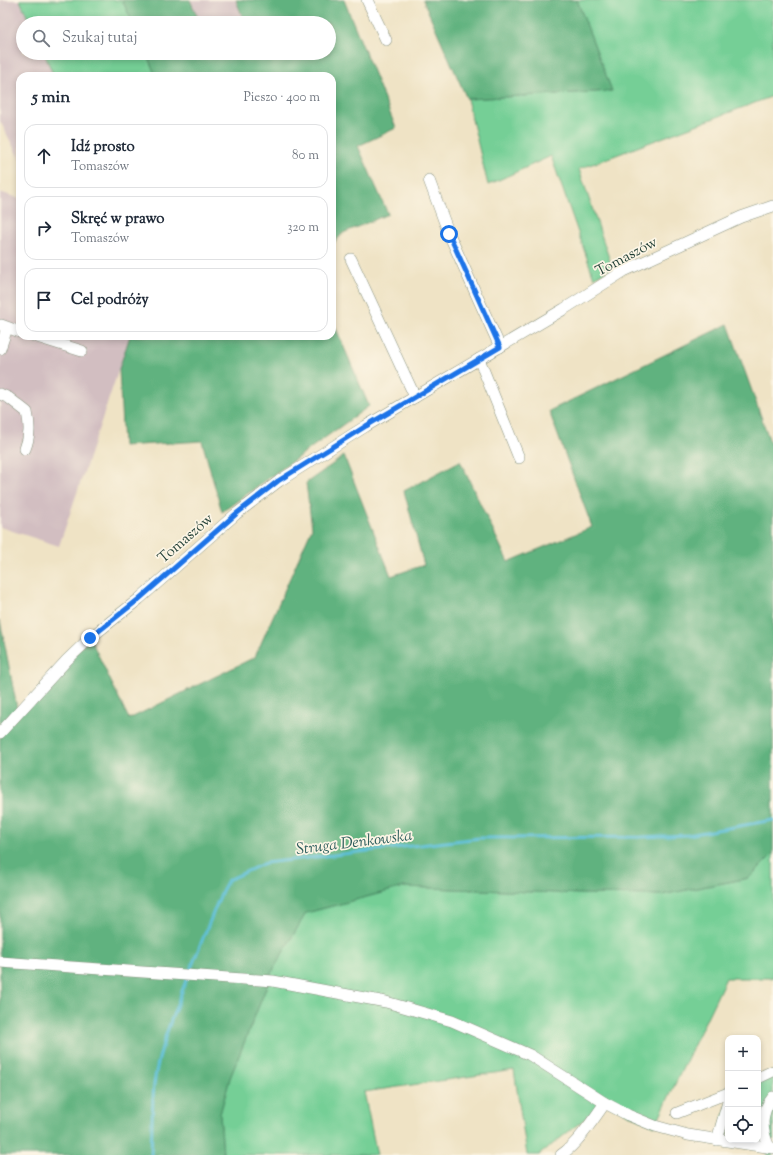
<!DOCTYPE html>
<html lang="pl">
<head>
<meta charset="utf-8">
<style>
  :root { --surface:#fff; --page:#f2f2f3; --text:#1f2937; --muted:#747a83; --line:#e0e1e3 }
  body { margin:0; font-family:"Sorts Mill Goudy",serif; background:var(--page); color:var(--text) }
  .controls { position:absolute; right:12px; bottom:12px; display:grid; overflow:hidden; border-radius:8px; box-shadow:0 2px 6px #0003 }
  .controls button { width:36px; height:36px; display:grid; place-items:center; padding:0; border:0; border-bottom:1px solid var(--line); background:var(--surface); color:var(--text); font:20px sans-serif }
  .stop { position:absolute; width:12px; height:12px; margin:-9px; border:3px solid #1a73e8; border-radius:50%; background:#fff }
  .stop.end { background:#1a73e8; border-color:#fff; box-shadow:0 1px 4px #0008 }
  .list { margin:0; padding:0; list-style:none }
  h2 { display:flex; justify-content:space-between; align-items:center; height:52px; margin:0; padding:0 16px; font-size:17px }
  h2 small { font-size:13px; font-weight:400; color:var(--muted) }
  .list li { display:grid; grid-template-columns:26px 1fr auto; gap:12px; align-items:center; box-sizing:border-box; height:64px; margin:0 8px 8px; padding:0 8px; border:1px solid var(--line); border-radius:12px }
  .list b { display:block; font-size:15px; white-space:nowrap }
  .list p { margin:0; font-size:13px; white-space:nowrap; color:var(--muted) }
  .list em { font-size:13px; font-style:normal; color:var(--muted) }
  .icon { flex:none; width:22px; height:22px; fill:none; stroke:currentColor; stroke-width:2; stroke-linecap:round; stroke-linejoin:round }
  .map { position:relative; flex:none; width:773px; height:1155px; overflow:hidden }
  .search { position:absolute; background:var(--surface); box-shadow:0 2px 6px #0003; left:16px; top:16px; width:320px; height:44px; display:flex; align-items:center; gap:10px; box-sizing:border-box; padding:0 14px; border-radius:22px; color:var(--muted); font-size:15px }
  .panel { position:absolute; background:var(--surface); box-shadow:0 2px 6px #0003; left:16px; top:72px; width:320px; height:268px; border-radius:12px }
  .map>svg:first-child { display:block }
  .industrial { fill:#d2bec1 }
  .green { fill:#75cf96; stroke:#4a8665 }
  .forest { fill:#60b27f; stroke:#40785a }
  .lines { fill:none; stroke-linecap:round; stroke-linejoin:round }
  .stream { stroke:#5bbfd9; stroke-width:3 }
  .minor-casing { stroke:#87907c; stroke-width:12 }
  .minor { stroke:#fff; stroke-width:11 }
  .route { stroke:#1a73e8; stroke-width:5 }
  .labels { text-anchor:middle; stroke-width:3.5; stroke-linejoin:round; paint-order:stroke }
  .street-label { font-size:15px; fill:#1f3d34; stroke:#fcf5e5 }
  .water-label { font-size:16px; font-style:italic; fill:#2e5e5d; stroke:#fcf5e5 }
</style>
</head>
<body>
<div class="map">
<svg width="773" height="1155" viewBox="0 0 773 1155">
  <rect width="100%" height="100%" fill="#fcf5e5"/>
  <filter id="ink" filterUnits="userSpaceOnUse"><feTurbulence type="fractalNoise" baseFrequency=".025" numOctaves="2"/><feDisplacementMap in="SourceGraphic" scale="8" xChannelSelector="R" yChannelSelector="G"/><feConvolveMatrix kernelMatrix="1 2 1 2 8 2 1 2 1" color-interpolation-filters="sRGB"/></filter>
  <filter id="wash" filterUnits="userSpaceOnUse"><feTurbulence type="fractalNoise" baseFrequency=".012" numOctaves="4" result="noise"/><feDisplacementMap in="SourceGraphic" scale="16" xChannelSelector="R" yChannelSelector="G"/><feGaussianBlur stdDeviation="0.9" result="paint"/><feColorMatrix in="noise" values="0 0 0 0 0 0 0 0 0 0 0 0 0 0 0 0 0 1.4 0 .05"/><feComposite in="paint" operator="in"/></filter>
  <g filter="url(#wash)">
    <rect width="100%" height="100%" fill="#efe3c5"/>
    <g class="industrial">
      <path d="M0,0H20L30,23H23V53H44L54,76H20V160L0,121Z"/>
      <path d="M190,0H236L245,23H200Z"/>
      <path d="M0,192L20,199V336H130L59,546L0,527Z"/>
    </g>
    <g class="green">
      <path d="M20,0H122L133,23H30Z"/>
      <path d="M577,0H773V96L579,169L612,267L594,278L551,156L488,185L467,99L612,91Z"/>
      <path d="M44,53H146L156,76H54Z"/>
      <path d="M773,854V978H726L655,1126L605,1103L539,1155H527L514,1070L364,1092L377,1155H223L220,1114L230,1078L274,968L306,913L404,887L582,894L661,895L749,878Z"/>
      <path d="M773,1071V1140L766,1139L773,1148V1155H767L769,1148L717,1140L728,1102V1140H758V1078Z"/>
    </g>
    <g class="forest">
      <path d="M122,0H190L200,23H133Z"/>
      <path d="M236,0H344L396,128L358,146L388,214L343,233L332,245V76H156L146,53H213L214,56L220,53H329V23H245Z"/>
      <path d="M423,0H577L612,91L467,99Z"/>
      <path d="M332,319L369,406L222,512L202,441L123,446L119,369L130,336H332Z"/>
      <path d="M728,324L773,450V854L749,878L661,895L582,894L404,887L306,913L274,968L230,1078L220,1114L223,1155H0V620L18,713L90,638L129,719L255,657L312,528L306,483L344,456L391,576L424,565L404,491L460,461L508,562L592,527L549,411Z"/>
    </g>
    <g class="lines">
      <g class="stream">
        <path d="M189,973L222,891L228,880L265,863L480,838L642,837L688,835L773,820"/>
        <path d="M151,1155C152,1132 152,1107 154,1084C159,1047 174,1013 187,978"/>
      </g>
    </g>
  </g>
  <g filter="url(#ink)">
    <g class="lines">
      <defs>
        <g id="minor">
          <path d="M367,0L386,40"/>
          <path d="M429,180L449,234L500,347"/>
          <path d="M1,325L20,332"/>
          <path d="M34,336L82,351"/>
          <path d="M0,349L7,328"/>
          <path d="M479,359L519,458"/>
          <path d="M0,394L9,398L27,412C30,426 30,436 25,449"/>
          <path d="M415,397L564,309L624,271L741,217L773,206"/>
          <path d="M0,733L67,660L90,638L139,599L236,514L279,481L366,426L415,397L351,259"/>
          <path d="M0,962L273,981L386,1002L452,1021L530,1055L605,1103L628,1115L655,1126L688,1135L773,1148"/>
          <path d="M758,1078L773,1071"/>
          <path d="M677,1113L728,1093"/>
          <path d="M717,1140L728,1102"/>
          <path d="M769,1147C761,1129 760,1113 773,1097"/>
          <path d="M561,1155C578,1143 593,1120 605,1103"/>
        </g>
      </defs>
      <use href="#minor" class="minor-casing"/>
      <use href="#minor" class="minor"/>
    </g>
  </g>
  <g class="lines" filter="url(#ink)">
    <path class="route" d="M90,638L139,599L236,514L278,481L366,426L500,347L449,234"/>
  </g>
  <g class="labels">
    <g class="street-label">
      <text transform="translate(626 256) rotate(-28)" y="5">Tomaszów</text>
      <text transform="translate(185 538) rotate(-41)" y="5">Tomaszów</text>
    </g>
    <g class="water-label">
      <text transform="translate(354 841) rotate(-7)" y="6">Struga Denkowska</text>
    </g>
  </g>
</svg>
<div class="controls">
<button>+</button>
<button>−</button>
<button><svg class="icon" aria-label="locate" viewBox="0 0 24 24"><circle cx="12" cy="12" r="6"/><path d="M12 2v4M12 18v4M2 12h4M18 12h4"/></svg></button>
</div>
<div class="stop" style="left:449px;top:234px"></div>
<div class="stop end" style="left:90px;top:638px"></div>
<div class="search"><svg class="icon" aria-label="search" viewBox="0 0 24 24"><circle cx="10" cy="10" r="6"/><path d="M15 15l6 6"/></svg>Szukaj tutaj</div>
<section class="panel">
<h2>5 min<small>Pieszo · 400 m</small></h2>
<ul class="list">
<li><svg class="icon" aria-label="ahead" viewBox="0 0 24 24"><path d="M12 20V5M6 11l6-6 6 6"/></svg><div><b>Idź prosto</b><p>Tomaszów</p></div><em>80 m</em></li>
<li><svg class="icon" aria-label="right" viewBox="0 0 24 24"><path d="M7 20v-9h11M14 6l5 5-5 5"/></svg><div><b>Skręć w prawo</b><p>Tomaszów</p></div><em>320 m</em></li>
<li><svg class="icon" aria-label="arrive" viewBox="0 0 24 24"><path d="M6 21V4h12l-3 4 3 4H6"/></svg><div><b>Cel podróży</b></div></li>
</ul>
</section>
</div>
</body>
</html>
